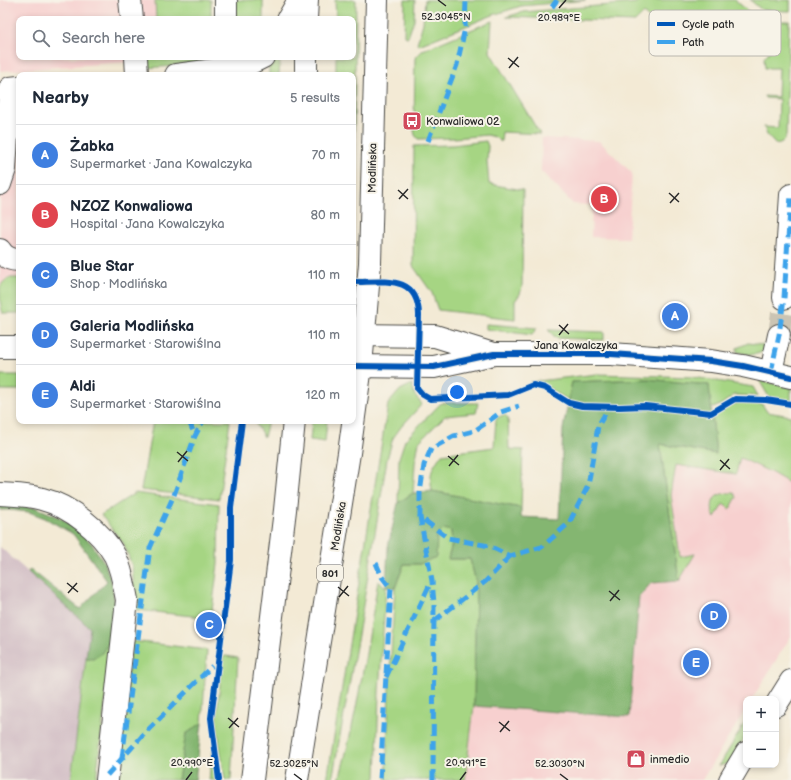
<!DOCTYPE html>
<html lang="en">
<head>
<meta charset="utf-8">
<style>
  :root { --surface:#fff; --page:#f2f2f3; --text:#1f2937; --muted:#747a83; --line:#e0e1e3; --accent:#db2777 }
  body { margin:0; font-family:"Balsamiq Sans",sans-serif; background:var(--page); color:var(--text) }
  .controls { position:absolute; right:12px; bottom:12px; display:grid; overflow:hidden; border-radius:8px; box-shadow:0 2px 6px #0003 }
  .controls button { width:36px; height:36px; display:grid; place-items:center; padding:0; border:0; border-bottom:1px solid var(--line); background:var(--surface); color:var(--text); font:20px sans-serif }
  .you { position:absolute; left:457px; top:392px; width:14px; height:14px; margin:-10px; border:3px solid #fff; border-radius:50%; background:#1a73e8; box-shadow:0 0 0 6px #1a73e833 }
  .badge { display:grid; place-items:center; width:26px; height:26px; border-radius:50%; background:var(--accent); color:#fff; font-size:13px; font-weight:700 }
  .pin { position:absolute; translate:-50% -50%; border:2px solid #fff; box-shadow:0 1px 4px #0006 }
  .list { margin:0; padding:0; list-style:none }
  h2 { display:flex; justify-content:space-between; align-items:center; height:52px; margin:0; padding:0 16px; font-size:17px }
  h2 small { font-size:13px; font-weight:400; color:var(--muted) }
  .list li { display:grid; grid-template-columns:26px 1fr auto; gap:12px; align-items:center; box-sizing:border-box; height:60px; padding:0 16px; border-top:1px solid var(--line) }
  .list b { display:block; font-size:15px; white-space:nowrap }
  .list p { margin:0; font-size:13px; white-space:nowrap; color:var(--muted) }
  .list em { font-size:13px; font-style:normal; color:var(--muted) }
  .icon { flex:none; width:22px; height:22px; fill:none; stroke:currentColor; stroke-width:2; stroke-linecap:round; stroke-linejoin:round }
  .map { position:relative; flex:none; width:791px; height:780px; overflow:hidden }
  .search { position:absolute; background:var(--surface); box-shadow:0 2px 6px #0003; left:16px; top:16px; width:340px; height:44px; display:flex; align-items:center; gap:10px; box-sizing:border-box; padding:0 14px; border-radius:8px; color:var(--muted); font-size:15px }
  .panel { position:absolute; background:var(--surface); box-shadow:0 2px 6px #0003; left:16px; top:72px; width:340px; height:352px; border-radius:8px }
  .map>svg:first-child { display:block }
  .built { fill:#f7d0cf }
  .industrial { fill:#d2bec5 }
  .green { fill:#a6d583; stroke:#688057 }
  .forest { fill:#84b671; stroke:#58704e }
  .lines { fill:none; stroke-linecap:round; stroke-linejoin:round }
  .minor-tunnel { stroke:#cbc4b3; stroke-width:22; stroke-dasharray:22 11; stroke-linecap:butt }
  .minor-casing { stroke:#494844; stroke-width:24 }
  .major-casing { stroke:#494844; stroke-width:24 }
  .minor { stroke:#fff; stroke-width:22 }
  .major { stroke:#fff; stroke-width:22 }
  .quiet { stroke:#3ea3eb; stroke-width:5; stroke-dasharray:10 5; stroke-linecap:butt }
  .cycleway-casing { stroke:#f7f3e8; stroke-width:8 }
  .cycleway { stroke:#0057b8; stroke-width:6 }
  .ticks { fill:none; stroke:#2b2b2b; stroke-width:1.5 }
  .labels { text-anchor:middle; stroke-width:4; stroke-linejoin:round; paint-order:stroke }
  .shield { fill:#f7f3e8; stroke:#686764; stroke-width:1 }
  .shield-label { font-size:10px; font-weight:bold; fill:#2b2b2b }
  .poi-label { font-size:11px; fill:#2b2b2b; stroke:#f7f3e8; text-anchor:start }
  .street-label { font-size:11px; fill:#2b2b2b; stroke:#f7f3e8 }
  .key { fill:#f7f3e8; stroke:#bab7af; stroke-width:1 }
  .key-label { font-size:11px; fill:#2b2b2b }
  .ticks-label { font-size:10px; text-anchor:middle; fill:#2b2b2b; stroke:#f7f3e8; stroke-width:4; stroke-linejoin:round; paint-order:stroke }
</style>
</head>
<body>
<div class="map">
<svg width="791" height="780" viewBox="0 0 791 780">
  <rect width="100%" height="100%" fill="#f7f3e8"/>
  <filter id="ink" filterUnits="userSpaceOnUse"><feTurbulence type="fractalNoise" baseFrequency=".025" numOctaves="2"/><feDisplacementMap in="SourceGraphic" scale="8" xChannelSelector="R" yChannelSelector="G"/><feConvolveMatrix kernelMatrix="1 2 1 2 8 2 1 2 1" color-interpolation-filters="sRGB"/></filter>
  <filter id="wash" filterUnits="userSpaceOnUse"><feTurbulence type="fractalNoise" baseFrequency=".012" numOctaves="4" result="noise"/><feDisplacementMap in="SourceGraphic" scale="16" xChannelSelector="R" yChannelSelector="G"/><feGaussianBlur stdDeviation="0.9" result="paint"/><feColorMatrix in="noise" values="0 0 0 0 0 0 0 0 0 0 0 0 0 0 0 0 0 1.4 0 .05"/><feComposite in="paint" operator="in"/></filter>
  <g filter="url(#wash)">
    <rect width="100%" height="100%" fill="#f3ead5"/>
    <g class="built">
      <path d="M0,0H186V19H19V57L185,58L0,71Z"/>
      <path d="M19,101V298L0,297V102Z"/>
      <path d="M542,138L599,141L632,173L628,238L591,237L592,205L573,204L541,171Z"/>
      <path d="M660,444L743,459L772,473L791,477V636L752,699H746V709L702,780H465L474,706L629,717L639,597L651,583L679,581Z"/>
    </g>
    <path class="industrial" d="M0,547L90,628L71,780H0Z"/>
    <g class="green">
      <path d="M155,0H211V19H156Z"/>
      <path d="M233,0H263V19H232Z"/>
      <path d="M335,0H356L353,217V75H336V57H353V19H336Z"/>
      <path d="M405,0H415L414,20L408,37L404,36Z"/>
      <path d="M425,0H586L521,6L493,15L419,45L417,43L418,40L423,23Z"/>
      <path d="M642,0H735L760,21H789L786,136C784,142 781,143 775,144L767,135L764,127L778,128L779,99L765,98L764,96L778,97L779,68H765L764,58L773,47L757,34L748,44C730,31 714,15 692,32C686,37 682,43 675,46V31L660,30L644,13L635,22L506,17L523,12L635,3Z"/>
      <path d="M750,0H790V11L762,10Z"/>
      <path d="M492,21L490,52L540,134L502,132L501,142L495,137L487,135L454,138L418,139L415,135L414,130L415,58L423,50Z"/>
      <path d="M139,57H209V64L143,68Z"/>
      <path d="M277,61L280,62L279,75H269V65Z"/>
      <path d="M486,141L488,146L487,161L489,184L523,190L522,287L520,294L515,301V319L438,310L432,293L413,266L414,146L453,145Z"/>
      <path d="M8,278H19V313H3C0,307 0,295 0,288C1,283 5,281 8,278Z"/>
      <path d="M486,324L537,328L532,335L486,329Z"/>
      <path d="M548,330L604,332V340L556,338Z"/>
      <path d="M748,343L768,346C760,357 750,355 737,352V348Z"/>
      <path d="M597,374L693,377L753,387L758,396L734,395L722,404L711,409L709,385L647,379L572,382L568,400L545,386L530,382Z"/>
      <rect x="0" y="375" width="19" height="15"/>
      <path d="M759,380L791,388V401L769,397Z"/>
      <path d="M412,384L415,396L422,404L401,427L393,438L387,459C370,566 352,673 332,780H327L388,404L400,390Z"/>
      <path d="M741,402L762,404L767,412L791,416V484L772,473L743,459L740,458L736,474L676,465L671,495L680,557L695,554L679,581L660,444L716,454L712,416C722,412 731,404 741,402Z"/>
      <path d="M441,403H478L476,413L445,416L419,442L415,463L413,493L398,503L399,458L405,440Z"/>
      <path d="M505,415L508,418L509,449L523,450L521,508L432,491C429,473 431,469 442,454L494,447L496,419L501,416Z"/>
      <path d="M153,421H230L219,499L141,490Z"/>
      <path d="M254,421H268L264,437Z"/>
      <path d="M312,421H327L325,442L310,440Z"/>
      <path d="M135,493L219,504L218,564L211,618L136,610L132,566L124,544L101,515Z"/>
      <path d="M727,493H734L737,497L730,509L723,504L715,518C711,512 711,500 717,496C719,494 724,494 727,493Z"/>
      <path d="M444,529L451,531L452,544L448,559H470L476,582L474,706L465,780H386L389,688L395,588L404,564H420L437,535Z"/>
      <path d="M378,581L386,587L379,691L376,778L374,780H339C357,715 367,648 378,581Z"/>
      <path d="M113,637L96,780H71L86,658H93Z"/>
      <path d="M132,641L207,650L202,723L186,734L178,780H115Z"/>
      <path d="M226,656L238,658L231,780H225L216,720L223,657Z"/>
      <path d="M746,721V735L729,763L719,766Z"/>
      <path d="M212,751L217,776L216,780H209Z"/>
    </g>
    <g class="forest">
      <path d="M647,379L709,385L716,454L660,444L679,581L651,583L639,597L629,717L474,706L476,582L470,559H448L452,544L451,531L444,529L437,535L436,557L420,564H404L395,588L386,587L388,547L398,503L413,493L432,491L521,508V517L559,519L563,429L572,382Z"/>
      <path d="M0,503L37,508L61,518L77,529L91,543L104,562L112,583L114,598L113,637L101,654L93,658H86L90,628L28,572L30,569L80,609L107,581L73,534L45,518L29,512L9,510H0Z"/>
      <path d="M202,723L195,780H178L186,734Z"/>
    </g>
  </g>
  <g filter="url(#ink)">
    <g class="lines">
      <path class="minor-tunnel" d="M779,335L784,298"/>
      <defs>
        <g id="minor">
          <path d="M130,0L132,19"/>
          <path d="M226,19V0"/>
          <path d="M288,19L299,0"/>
          <path d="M136,57L137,75"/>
          <path d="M176,75L245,66L263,57"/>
          <path d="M0,184L5,169L10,88L19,87"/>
          <path d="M0,250C4,257 11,260 19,260"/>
          <path d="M784,298L791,195"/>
          <path d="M353,335L435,336L493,354"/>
          <path d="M0,347H19"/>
          <path d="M353,366L434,367L494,354H611L711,361L743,366L791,377"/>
          <path d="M771,372L779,335"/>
          <path d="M0,494C14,495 29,495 42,499C70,506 101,531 115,556C122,570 124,585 127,600L107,780"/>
          <path d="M776,705L791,681"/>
          <path d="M730,780L746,753"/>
        </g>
        <g id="major">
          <path d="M306,19L307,0"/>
          <path d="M306,75V57"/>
          <path d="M252,780L285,510L294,421"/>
          <path d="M297,780L349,453L361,366L370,263L377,0"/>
        </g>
      </defs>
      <use href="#minor" class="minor-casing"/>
      <use href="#major" class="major-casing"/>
      <use href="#minor" class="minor"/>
      <use href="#major" class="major"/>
      <g class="quiet">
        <path d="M552,7L557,0"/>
        <path d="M428,141L457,65L465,28L466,0"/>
        <path d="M771,372L779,335L784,298L791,195"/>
        <path d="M189,421L195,436"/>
        <path d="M420,517V493L424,465L431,449L454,436L474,431L486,423L501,412L519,406"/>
        <path d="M376,563L382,577L391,588L380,780"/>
        <path d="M434,621L486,581L510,556"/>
        <path d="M386,677L431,582"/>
        <path d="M122,758L150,548L174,495L195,436L203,421"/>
        <path d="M107,775L145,733L212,666"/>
        <path d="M433,780L434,603L432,581L420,517L448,538L489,546L510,556L542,547L569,523L588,486L598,426L609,407"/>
      </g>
      <defs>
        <g id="cycleway">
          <path d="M353,282C384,282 418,274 419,315L417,388L423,395L430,399L508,395L533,385L545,388L569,403L582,406L619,407L645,406L711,413L735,399L766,400L791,404"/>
          <path d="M353,366L434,367L494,354H611L711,361L743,366L791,377"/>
          <path d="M219,780L211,718L231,560V508L242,421"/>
        </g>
      </defs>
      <use href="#cycleway" class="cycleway-casing"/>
      <use href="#cycleway" class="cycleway"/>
    </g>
  </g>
  <path class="ticks" d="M438,0L446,6M559,8L566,0M508,58L519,67M509,68L518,57M398,190L408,199M669,193L679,202M399,199L408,189M670,203L679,193M559,325L569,334M559,335L568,324M177,452L188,461M448,456L459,465M720,460L730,469M178,462L187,451M449,466L458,455M720,470L729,459M67,583L78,592M338,587L349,596M609,591L620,600M68,593L77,583M339,597L348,586M610,601L619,590M228,718L239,727M499,722L510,731M229,728L238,718M500,732L509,721M294,774L302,780M560,774L568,780M186,780L192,772M460,780L466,772"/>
  <defs>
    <symbol id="bus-square" viewBox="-11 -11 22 22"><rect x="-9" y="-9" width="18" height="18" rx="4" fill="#d1495b" stroke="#f7f3e8"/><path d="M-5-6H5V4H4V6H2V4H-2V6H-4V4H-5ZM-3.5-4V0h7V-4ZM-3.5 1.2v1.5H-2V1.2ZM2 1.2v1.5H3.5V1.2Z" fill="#fff"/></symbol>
    <symbol id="shop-square" viewBox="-11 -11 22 22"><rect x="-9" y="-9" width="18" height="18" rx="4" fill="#d1495b" stroke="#f7f3e8"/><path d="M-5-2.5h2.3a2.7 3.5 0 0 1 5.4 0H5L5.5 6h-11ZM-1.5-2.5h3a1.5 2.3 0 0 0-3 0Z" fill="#fff"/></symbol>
  </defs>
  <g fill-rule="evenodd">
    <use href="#bus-square" x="401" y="110" width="22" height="22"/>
    <use href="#shop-square" x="625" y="748" width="22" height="22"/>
  </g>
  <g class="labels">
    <rect class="shield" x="317" y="565" width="26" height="16" rx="3"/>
    <g class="shield-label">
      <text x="330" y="577">801</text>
    </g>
    <g class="poi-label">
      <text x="426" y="125">Konwaliowa 02</text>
      <text x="650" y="763">inmedio</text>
    </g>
    <g class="street-label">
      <text transform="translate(372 168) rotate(-89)" y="4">Modlińska</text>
      <text x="576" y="349">Jana Kowalczyka</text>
      <text transform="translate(338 526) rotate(-81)" y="4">Modlińska</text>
    </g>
  </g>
  <rect x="649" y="10" width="132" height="46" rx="6" class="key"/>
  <rect x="657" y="22" width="18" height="4" fill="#0057b8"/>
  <rect x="657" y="40" width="18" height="4" fill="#3ea3eb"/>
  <g class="key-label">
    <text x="682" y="28">Cycle path</text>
    <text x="682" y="46">Path</text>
  </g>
  <g class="ticks-label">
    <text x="446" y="20">52.3045°N</text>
    <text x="559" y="21">20.989°E</text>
    <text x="192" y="766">20.990°E</text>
    <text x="466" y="766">20.991°E</text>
    <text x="294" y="767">52.3025°N</text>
    <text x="560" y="767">52.3030°N</text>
  </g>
</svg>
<div class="controls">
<button>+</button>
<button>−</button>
</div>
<div class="you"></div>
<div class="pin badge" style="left:675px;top:316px;background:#3f7fe0">A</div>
<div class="pin badge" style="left:604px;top:199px;background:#e0444e">B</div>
<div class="pin badge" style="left:209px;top:625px;background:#3f7fe0">C</div>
<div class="pin badge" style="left:714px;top:616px;background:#3f7fe0">D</div>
<div class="pin badge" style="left:696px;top:663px;background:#3f7fe0">E</div>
<div class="search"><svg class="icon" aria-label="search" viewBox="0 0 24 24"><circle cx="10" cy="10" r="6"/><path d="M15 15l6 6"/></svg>Search here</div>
<section class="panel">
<h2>Nearby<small>5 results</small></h2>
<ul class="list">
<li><span class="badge" style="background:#3f7fe0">A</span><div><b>Żabka</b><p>Supermarket · Jana Kowalczyka</p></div><em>70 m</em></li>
<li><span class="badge" style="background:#e0444e">B</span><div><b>NZOZ Konwaliowa</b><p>Hospital · Jana Kowalczyka</p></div><em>80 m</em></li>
<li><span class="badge" style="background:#3f7fe0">C</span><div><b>Blue Star</b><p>Shop · Modlińska</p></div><em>110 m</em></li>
<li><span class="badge" style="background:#3f7fe0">D</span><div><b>Galeria Modlińska</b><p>Supermarket · Starowiślna</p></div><em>110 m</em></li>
<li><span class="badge" style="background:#3f7fe0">E</span><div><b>Aldi</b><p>Supermarket · Starowiślna</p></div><em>120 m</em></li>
</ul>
</section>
</div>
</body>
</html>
